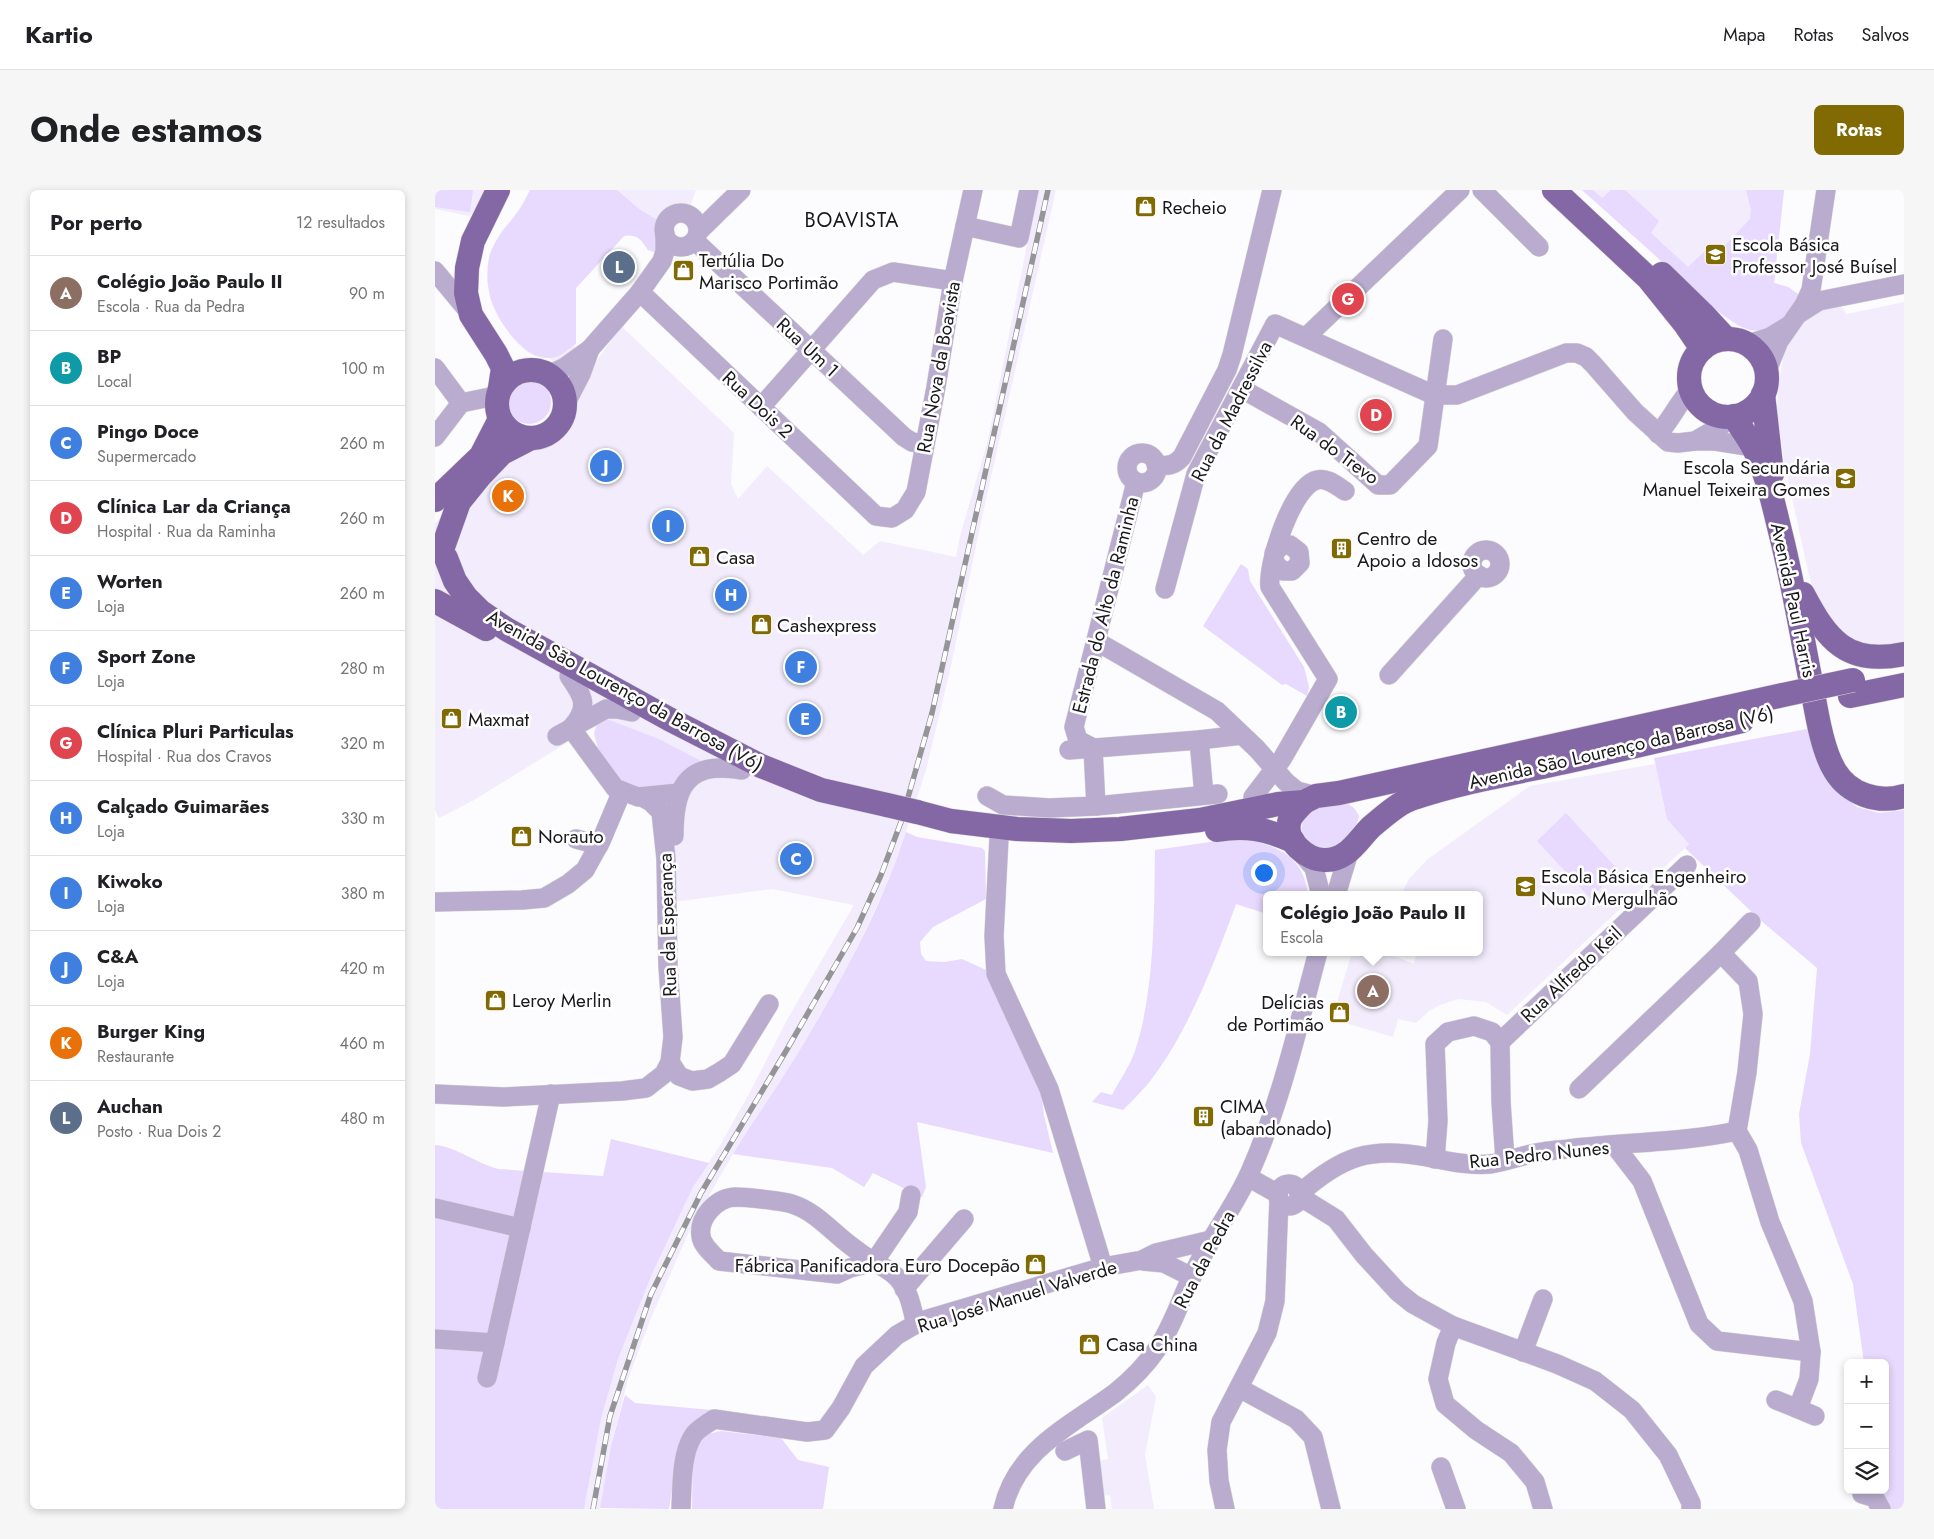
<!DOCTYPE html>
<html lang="pt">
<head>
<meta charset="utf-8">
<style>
  :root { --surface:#fff; --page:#f6f6f6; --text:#202124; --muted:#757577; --line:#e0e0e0; --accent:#816a02 }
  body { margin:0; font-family:Jost,sans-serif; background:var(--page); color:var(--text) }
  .controls { position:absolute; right:15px; bottom:15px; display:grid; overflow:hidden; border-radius:8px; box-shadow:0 2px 8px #0003 }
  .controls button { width:45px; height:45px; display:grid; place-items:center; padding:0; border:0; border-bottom:1px solid var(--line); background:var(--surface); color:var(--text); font:25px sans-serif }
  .you { position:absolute; left:828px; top:682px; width:18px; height:18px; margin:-12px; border:4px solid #fff; border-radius:50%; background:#1a73e8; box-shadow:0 0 0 8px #1a73e833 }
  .badge { display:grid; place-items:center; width:32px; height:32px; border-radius:50%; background:var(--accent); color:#fff; font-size:16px; font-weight:700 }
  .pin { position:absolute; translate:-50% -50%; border:2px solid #fff; box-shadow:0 1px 5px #0006 }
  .popup { position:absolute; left:828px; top:701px; width:220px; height:65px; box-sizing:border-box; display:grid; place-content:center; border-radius:8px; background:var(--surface); filter:drop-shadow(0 1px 4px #0005); font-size:16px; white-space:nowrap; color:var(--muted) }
  .popup b { font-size:19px; color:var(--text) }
  .popup::after { content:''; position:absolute; left:50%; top:100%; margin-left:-10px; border:10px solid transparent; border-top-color:var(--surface) }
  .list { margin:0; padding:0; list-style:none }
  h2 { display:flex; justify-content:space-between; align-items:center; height:65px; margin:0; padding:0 20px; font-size:21px }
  h2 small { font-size:16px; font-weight:400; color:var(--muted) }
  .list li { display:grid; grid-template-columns:32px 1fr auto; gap:15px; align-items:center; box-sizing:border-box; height:75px; padding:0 20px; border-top:1px solid var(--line) }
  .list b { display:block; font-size:19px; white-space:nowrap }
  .list p { margin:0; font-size:16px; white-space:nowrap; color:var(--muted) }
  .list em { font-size:16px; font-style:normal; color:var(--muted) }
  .icon { flex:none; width:28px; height:28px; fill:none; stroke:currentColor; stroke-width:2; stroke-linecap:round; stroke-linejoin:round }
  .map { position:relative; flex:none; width:1469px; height:1319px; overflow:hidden; border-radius:8px }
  header { display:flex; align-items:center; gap:30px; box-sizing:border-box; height:70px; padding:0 25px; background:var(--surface); border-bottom:1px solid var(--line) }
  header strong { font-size:24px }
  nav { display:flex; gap:28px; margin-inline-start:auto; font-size:18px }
  .intro { display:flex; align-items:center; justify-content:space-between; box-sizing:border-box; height:120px; padding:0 30px }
  h1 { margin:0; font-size:35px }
  .button { padding:12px 22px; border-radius:8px; background:var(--accent); color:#fff; font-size:18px; font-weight:700 }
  main { display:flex; gap:30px; padding:0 30px }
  aside { flex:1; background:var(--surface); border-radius:8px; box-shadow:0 2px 8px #0003 }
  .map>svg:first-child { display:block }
  .built { fill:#f2ecfc }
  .green { fill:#e8d9fe }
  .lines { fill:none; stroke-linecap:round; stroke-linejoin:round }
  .minor-casing { stroke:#d8d7d9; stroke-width:20 }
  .major-casing { stroke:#d8d7d9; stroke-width:25 }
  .minor { stroke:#b9acce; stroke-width:19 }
  .major { stroke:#8368a5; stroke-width:24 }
  .rail-casing { stroke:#959497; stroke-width:5.5 }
  .rail { stroke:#fff; stroke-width:4; stroke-dasharray:11; stroke-linecap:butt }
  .major-bridge-casing { stroke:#d8d7d9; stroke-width:25; stroke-linecap:butt }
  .major-bridge { stroke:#8368a5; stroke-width:24 }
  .labels { text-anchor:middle; stroke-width:5; stroke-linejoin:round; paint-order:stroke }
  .poi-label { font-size:19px; fill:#1a181d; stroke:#fff; text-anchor:start }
  .street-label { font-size:19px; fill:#1a181d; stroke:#fff }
  .neighbourhood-label { font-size:20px; letter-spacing:1px; fill:#1a181d; stroke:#fff }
</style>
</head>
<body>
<header>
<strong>Kartio</strong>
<nav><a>Mapa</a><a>Rotas</a><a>Salvos</a></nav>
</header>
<div class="intro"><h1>Onde estamos</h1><a class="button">Rotas</a></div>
<main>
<aside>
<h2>Por perto<small>12 resultados</small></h2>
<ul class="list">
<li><span class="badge" style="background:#8d6e63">A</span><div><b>Colégio João Paulo II</b><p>Escola · Rua da Pedra</p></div><em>90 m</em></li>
<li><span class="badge" style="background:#0f9aa8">B</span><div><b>BP</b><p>Local</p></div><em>100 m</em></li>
<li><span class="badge" style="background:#3f7fe0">C</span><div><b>Pingo Doce</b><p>Supermercado</p></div><em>260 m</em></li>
<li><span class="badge" style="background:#e0444e">D</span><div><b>Clínica Lar da Criança</b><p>Hospital · Rua da Raminha</p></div><em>260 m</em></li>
<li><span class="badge" style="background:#3f7fe0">E</span><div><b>Worten</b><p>Loja</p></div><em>260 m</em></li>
<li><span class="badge" style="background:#3f7fe0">F</span><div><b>Sport Zone</b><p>Loja</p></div><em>280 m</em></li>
<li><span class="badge" style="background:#e0444e">G</span><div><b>Clínica Pluri Particulas</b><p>Hospital · Rua dos Cravos</p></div><em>320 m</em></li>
<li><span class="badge" style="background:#3f7fe0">H</span><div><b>Calçado Guimarães</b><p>Loja</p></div><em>330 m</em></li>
<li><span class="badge" style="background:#3f7fe0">I</span><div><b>Kiwoko</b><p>Loja</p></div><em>380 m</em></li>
<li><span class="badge" style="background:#3f7fe0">J</span><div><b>C&amp;A</b><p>Loja</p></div><em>420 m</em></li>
<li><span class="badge" style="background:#e8710a">K</span><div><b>Burger King</b><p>Restaurante</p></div><em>460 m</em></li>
<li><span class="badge" style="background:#5c6f8a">L</span><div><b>Auchan</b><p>Posto · Rua Dois 2</p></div><em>480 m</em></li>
</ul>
</aside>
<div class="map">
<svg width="1469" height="1319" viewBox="0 0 1469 1319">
  <rect width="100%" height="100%" fill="#fcfbfd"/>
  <g class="built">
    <path d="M0,0H50L39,23L34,26L0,19Z"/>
    <path d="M95,0H261L255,16L250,19L234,20L224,31L225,41L219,62L213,60L205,48L197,45L189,46L141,98V130L137,153L156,179L186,136L299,243L296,294L303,309L332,276L428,365L445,351L521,367L525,346L553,250L603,0H621L549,318L515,480L491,580L468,651L450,698L408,787L349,886L302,957L257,1035L216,1128L193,1189L176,1256L165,1319H149L166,1229L183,1169L217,1084L258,997L284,957L315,902L353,828L419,715L337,699L223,714L221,658L222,605L173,530L159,536L39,610L4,628L0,620V333L76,257L111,253L119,255L140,231L137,217L140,198L114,167L100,166L91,161L81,150L65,130L56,109L52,91L55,65L66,42L84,20Z"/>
    <path d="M1147,0H1349L1339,93L1353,97L1316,140L1303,136L1252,94Z"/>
    <path d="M1402,112L1412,124L1469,112V455L1433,458L1402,442L1380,406L1373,381L1349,271L1342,222L1343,199L1350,156L1369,127Z"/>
    <path d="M1220,574L1232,629L1254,654L1072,825L1051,812L1023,809L1005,815L994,821L981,833L963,829L958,847L897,829L917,762H949L979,774L982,762H1044V705H966L974,689L993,669L1095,596Z"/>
    <path d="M713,1195L721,1207L710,1265L719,1319H677L675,1305L667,1306L663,1271L673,1269L667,1228Z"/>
  </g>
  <g class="green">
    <path d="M0,0H38L35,22L0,17Z"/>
    <path d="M95,0H182L204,19L224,31V58L219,62L213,60C206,50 203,44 189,46L141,98V154C133,159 125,168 115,168C88,169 64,133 56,110C52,96 51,78 55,64C61,46 74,35 84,20C88,14 92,7 95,0Z"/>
    <path d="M1147,0H1158L1167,8L1176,0H1190L1224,31L1216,43L1253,77L1271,60L1280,66L1315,29L1316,20L1311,0H1349L1339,93L1353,97L1366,106C1353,124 1343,144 1316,140C1292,136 1233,77 1212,58C1190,39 1169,19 1147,0Z"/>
    <circle cx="94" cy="212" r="22"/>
    <path d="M806,374L813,379L815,391L869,477L874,497L872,506L851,494L847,495L768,436Z"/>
    <path d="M164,526L226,550L266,571L262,579L223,602L184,593L165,565L159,544Z"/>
    <path d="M1377,538L1404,603L1422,617L1444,623L1469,620V1319H1454L1447,1300H1450V1173H1429L1418,1094L1366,953L1364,924L1375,864L1382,778L1324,729L1250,658L1254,654L1232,629L1219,568Z"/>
    <path d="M912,613L919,618L924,626L921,637L901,660C895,660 886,662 881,660C860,651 863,622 884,615C892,613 903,614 912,613Z"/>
    <path d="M1131,623L1184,681L1155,708L1102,651Z"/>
    <path d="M471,642L482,647L547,658L550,661L551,709L498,737L485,752L486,764L491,771L510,772L527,769L551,780L606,900L609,925L618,963L482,932L491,997L487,1007L438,983L429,997L397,978L298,964C314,937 333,911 350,884C397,808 443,728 471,642Z"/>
    <path d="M803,648C838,654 869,664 873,705H832V724L801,714C780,772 751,847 712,895C704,904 696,912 688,920L657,912L666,902L677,905C684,891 695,876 700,861C720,800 719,725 720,660Z"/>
    <path d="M176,949L274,973L258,997L217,1084L183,1169L166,1229L149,1319H0V955C22,957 41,973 63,979L168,986Z"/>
    <path d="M190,1205L200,1213L277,1220L262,1231L240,1277L234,1319L165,1318L176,1256Z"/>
    <path d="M286,1241L346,1248L363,1270L394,1277L388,1319H257L258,1261L273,1244Z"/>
  </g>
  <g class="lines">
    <defs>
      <g id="minor">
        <path d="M1047,0L1104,57"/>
        <circle cx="246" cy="40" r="17"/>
        <path d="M530,36L584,48L594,0"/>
        <path d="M263,42L306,0"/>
        <path d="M260,51L469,247L477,252L490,254"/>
        <path d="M0,81L34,122"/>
        <path d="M205,102L441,326L457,328L470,320L481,302L501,197L518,91L538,0"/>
        <path d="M1365,123L1384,111L1469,94"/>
        <path d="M871,147L1025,0"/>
        <path d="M1313,154L1335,147L1353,136"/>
        <path d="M0,178L26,213L55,207L64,201"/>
        <path d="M112,183L122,181L130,177L155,159L205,102L227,71L230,61V43"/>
        <path d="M1331,183L1344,151L1369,115L1376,100L1391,0"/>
        <path d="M807,199L884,242L943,295H955L993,256L1008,149"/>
        <path d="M130,215L146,184L155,159"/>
        <path d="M326,217L438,90L458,82L518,91"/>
        <path d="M1223,244C1236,230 1243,213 1256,199"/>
        <path d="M0,247L26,213"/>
        <path d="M1260,251H1280L1318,257"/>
        <circle cx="707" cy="278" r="15"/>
        <path d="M721,275C733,276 739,276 747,267L792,180L797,165L837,0"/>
        <circle cx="1051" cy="374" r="14"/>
        <path d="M839,366L840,374L848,381H857L865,373L864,362L855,355H847L839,363"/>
        <path d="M730,399L761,284L840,134L999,205H1022L1131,163H1142L1151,167L1158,174L1200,222L1233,252L1243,253L1260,251L1286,236L1293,226"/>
        <path d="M661,451L782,521L822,559L851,592L862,601L881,606"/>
        <path d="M954,485L1044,385"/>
        <path d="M134,486C148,506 155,516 137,537"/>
        <path d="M136,538L180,598L203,607L243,603"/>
        <path d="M122,546L171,519H182L197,522"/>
        <path d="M764,550L769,605"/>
        <path d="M634,560L764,550L807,545"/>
        <path d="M552,606L568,615L614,618L661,616L658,558L643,550L639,537L701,292"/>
        <path d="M818,607L847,569L893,489L835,397C832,374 857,296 882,290C892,287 902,296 910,301"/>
        <path d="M661,616L783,604"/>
        <path d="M239,646C239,614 243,579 284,578C292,578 300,579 307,580"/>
        <path d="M564,648L559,746L561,784L614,899L668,1077"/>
        <path d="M141,649L164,655"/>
        <path d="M864,660L879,678L886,705"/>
        <path d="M901,705L914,662"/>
        <path d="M0,712L87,710L109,708L133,694L150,680L166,651L187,601"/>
        <path d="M1286,763L1313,791L1318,824L1312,882L1302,941L1313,960L1335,1032L1368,1111L1376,1162L1374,1189L1366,1210L1361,1218L1341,1210"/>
        <path d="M1065,852L1252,675"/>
        <path d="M235,872L244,886L257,891L273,889L285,882L297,874L334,814"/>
        <path d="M1144,899L1286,763L1316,732"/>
        <path d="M0,904L68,907L187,901L211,898L229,884L235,872L238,847L233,776L231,669L226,622L216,612L207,607"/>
        <path d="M1180,956L1207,991L1264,1134L1282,1151L1376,1162"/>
        <path d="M1000,969L1003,931L1000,854L1013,842L1039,836L1057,842L1065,852L1066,912L1070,970"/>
        <path d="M813,987L843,1004"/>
        <circle cx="854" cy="1005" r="11"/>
        <path d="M864,1004C907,966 935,956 992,967C1012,971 1034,976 1055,974C1069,972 1082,967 1096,964C1108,961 1121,960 1133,959C1190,952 1246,953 1302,941"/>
        <path d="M476,1005L473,1022L439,1072L415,1078L402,1084L284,1071C278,1064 267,1056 266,1046C263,1028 281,1008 300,1007C310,1007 348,1011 357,1014C380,1021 397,1042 416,1056C423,1061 430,1067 438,1071C447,1077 458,1081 465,1091C475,1103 477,1120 481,1134"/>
        <path d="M864,1006L901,1029L929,1065L963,1102L978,1114L1018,1136L1122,1174L1160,1191L1197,1220L1233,1265L1256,1313V1319"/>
        <path d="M0,1018L86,1038"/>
        <path d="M708,1071L729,1073L757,1087"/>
        <path d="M469,1099L529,1029"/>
        <path d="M1018,1136L1011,1153L1003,1189L1010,1214L1041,1240L1076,1263L1100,1292L1108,1319"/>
        <path d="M0,1149L60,1153"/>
        <path d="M1088,1162L1108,1109"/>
        <path d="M52,1188L116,904"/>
        <path d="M804,1198L861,1229L878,1247L896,1319"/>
        <path d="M1361,1218L1380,1226"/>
        <path d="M630,1261L653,1250L661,1319"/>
        <path d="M1006,1277L1021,1319"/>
        <path d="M1427,1304L1440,1308L1446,1319"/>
        <path d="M246,1319C247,1298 246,1264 258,1246C262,1239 272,1234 279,1229L372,1242L390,1240L406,1218L429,1176L462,1145L486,1131L668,1077L707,1070L721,1063L776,1050"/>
        <path d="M568,1319C581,1260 635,1236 680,1203C695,1191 711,1175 722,1159C739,1135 747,1104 761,1078C777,1045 800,1016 815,982C846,912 863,836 883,762"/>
        <path d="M790,1319L784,1291L782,1260L786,1232L832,1143L840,1111L844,1009"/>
      </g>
      <g id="major">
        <path d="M63,0L38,51L32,78L31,103L36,125L61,164L68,178L65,198"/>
        <path d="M1119,0L1213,88L1250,134L1267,159"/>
        <path d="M1227,84L1267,123L1291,149"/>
        <circle cx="1293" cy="188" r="39"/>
        <circle cx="96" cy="214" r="34"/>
        <path d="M1328,204L1337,284"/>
        <path d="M1299,226C1306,239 1317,252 1322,265C1333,289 1339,316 1345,341C1357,388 1365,435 1374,482C1380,510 1385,557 1400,581C1414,604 1443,614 1469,606"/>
        <path d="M0,310L46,266L65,229"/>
        <path d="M8,357L24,312L45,286L67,263L96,248"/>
        <path d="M11,368L20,391L31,407L45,421L71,439L234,529L326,576L386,600L452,615"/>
        <path d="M1368,404C1392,450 1412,476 1469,464"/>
        <path d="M0,411L51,439"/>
        <path d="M1415,506L1469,495"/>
        <path d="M869,612C864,618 855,625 854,633C850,651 872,670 889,670C912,671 922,651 936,637C947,628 963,613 976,609C1026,592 1079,583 1130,572C1189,559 1248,545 1307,531"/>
        <path d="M482,622L516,631L582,639L636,641L685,639L765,630L843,614L869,612L881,606L904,603L1348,505"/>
        <path d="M782,640C811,635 831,639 858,651"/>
      </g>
    </defs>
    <use href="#minor" class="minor-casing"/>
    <use href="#major" class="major-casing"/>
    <use href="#minor" class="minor"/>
    <use href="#major" class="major"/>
    <defs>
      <path id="rail" d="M158,1319L175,1226L216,1104L266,1003L351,861L422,738L446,685L466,632L497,523L613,0"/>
    </defs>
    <use href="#rail" class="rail-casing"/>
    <use href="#rail" class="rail"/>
    <defs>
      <g id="major-bridge">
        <path d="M1348,505L1418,490"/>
        <path d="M452,615L482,622"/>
      </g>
    </defs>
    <use href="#major-bridge" class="major-bridge-casing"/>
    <use href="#major-bridge" class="major-bridge"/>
  </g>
  <defs>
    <symbol id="shop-square" viewBox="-11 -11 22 22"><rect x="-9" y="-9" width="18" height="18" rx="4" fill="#816a02" stroke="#fff"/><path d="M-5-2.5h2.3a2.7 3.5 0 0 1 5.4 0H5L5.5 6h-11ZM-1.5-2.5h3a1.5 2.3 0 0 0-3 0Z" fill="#fff"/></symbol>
    <symbol id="school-square" viewBox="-11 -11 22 22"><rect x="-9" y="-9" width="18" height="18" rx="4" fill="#816a02" stroke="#fff"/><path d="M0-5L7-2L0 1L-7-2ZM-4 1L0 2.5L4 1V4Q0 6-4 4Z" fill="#fff"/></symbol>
    <symbol id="building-square" viewBox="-11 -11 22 22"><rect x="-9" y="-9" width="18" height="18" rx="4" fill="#816a02" stroke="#fff"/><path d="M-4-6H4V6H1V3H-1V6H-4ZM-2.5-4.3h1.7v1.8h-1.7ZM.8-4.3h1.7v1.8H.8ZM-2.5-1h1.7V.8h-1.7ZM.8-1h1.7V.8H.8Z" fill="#fff"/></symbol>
  </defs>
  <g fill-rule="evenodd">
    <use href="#shop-square" x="698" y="4" width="25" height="25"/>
    <use href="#school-square" x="1268" y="52" width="25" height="25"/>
    <use href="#shop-square" x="236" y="68" width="25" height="25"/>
    <use href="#school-square" x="1398" y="276" width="25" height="25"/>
    <use href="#building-square" x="894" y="346" width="25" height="25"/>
    <use href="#shop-square" x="252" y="354" width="25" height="25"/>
    <use href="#shop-square" x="314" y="422" width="25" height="25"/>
    <use href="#shop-square" x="4" y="516" width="25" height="25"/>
    <use href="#shop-square" x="74" y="634" width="25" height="25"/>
    <use href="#school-square" x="1078" y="684" width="25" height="25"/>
    <use href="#shop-square" x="48" y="798" width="25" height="25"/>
    <use href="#shop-square" x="892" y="810" width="25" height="25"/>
    <use href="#building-square" x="756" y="914" width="25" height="25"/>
    <use href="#shop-square" x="588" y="1062" width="25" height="25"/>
    <use href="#shop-square" x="642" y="1142" width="25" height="25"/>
  </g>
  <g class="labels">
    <g class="poi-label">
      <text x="727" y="24">Recheio</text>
      <text x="1297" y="61">Escola Básica<tspan x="1297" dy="22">Professor José Buísel</tspan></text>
      <text x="264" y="77">Tertúlia Do<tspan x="264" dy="22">Marisco Portimão</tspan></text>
      <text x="1395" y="284" text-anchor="end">Escola Secundária<tspan x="1395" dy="22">Manuel Teixeira Gomes</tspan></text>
      <text x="922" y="355">Centro de<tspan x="922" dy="22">Apoio a Idosos</tspan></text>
      <text x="281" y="374">Casa</text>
      <text x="342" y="442">Cashexpress</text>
      <text x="33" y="536">Maxmat</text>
      <text x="103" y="653">Norauto</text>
      <text x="1106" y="693">Escola Básica Engenheiro<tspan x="1106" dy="22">Nuno Mergulhão</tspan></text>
      <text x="77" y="817">Leroy Merlin</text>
      <text x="889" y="819" text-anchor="end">Delícias<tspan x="889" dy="22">de Portimão</tspan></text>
      <text x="785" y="923">CIMA<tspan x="785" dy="22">(abandonado)</tspan></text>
      <text x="585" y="1082" text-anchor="end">Fábrica Panificadora Euro Docepão</text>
      <text x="671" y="1161">Casa China</text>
    </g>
    <g class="street-label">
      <text transform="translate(373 157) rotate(43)" y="7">Rua Um 1</text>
      <text transform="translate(503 177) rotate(-80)" y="7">Rua Nova da Boavista</text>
      <text transform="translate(323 214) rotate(43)" y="7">Rua Dois 2</text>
      <text transform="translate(796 221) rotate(-63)" y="7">Rua da Madressilva</text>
      <text transform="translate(900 259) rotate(36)" y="7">Rua do Trevo</text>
      <text transform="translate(1359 410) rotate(78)" y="7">Avenida Paul Harris</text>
      <text transform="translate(670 415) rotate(-76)" y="7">Estrada do Alto da Raminha</text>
      <text transform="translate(190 500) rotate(29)" y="7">Avenida São Lourenço da Barrosa (V6)</text>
      <text transform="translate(1186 557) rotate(-13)" y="7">Avenida São Lourenço da Barrosa (V6)</text>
      <text transform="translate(232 735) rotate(-92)" y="7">Rua da Esperança</text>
      <text transform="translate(1136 784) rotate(-43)" y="7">Rua Alfredo Keil</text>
      <text transform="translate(1104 964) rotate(-6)" y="7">Rua Pedro Nunes</text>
      <text transform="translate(769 1069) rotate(-62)" y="7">Rua da Pedra</text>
      <text transform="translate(582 1106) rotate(-17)" y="7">Rua José Manuel Valverde</text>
    </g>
    <g class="neighbourhood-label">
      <text x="417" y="37">BOAVISTA</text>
    </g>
  </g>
</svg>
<div class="controls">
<button>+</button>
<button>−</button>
<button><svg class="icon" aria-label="layers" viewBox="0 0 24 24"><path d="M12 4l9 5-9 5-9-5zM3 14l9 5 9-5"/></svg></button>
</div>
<div class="you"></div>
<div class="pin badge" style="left:938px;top:801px;background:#8d6e63">A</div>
<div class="popup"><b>Colégio João Paulo II</b>Escola</div>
<div class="pin badge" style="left:906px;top:522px;background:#0f9aa8">B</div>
<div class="pin badge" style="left:361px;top:669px;background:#3f7fe0">C</div>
<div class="pin badge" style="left:941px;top:225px;background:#e0444e">D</div>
<div class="pin badge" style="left:370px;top:529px;background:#3f7fe0">E</div>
<div class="pin badge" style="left:366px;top:477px;background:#3f7fe0">F</div>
<div class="pin badge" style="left:913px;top:109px;background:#e0444e">G</div>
<div class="pin badge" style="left:296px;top:405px;background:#3f7fe0">H</div>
<div class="pin badge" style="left:233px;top:336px;background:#3f7fe0">I</div>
<div class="pin badge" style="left:171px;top:276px;background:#3f7fe0">J</div>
<div class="pin badge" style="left:73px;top:306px;background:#e8710a">K</div>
<div class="pin badge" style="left:184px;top:77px;background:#5c6f8a">L</div>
</div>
</main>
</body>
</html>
